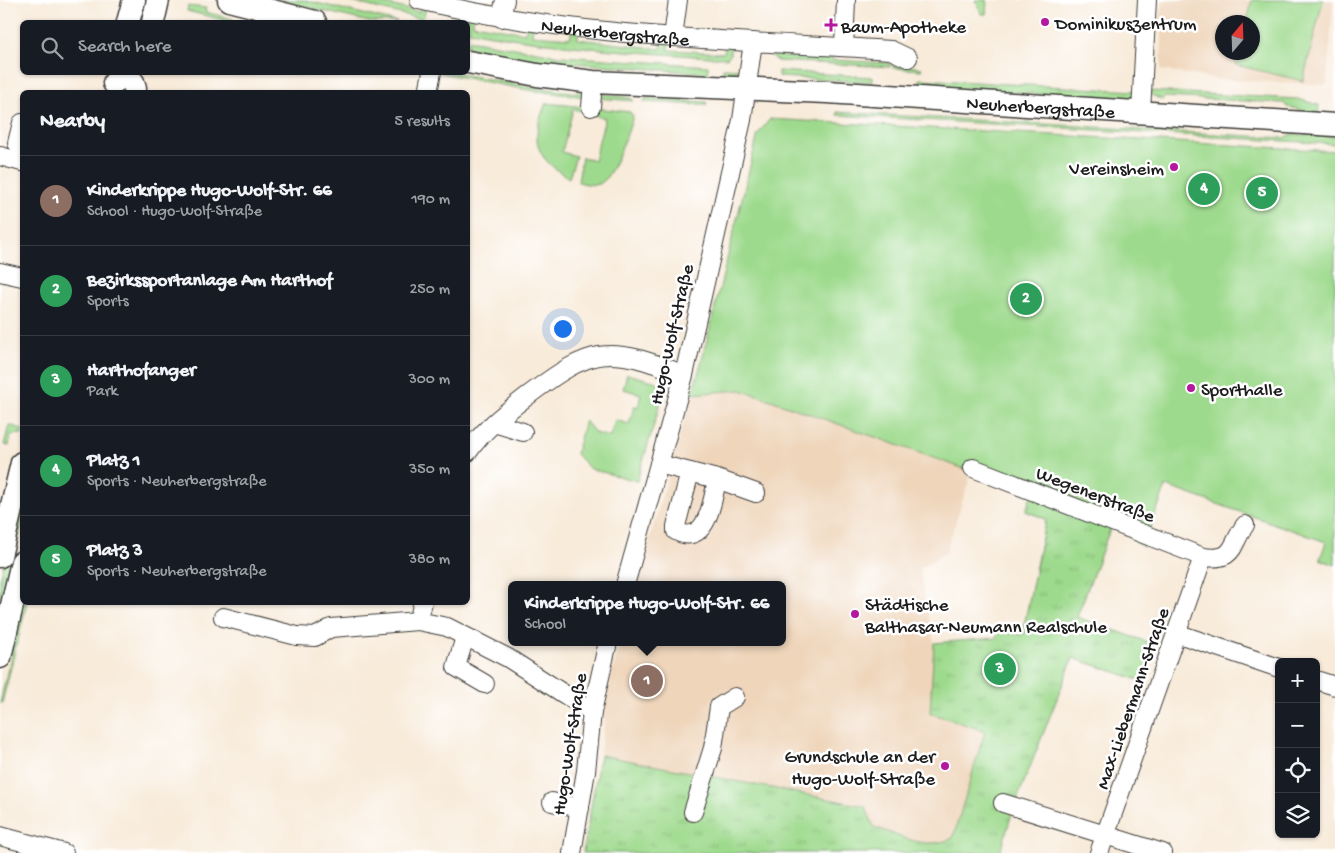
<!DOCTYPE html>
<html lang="en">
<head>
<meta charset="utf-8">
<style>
  :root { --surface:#171b24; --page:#20242c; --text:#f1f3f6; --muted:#9ea1a6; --line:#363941; --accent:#2563eb }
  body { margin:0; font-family:"Gochi Hand",sans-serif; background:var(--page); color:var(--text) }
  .controls { position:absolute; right:15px; bottom:15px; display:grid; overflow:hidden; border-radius:8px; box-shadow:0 1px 4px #0004 }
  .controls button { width:45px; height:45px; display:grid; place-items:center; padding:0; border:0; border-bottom:1px solid var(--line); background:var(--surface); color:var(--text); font:25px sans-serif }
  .compass { position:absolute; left:1215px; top:15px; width:45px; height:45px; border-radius:50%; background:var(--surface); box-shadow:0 1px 4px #0004; rotate:19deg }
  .you { position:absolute; left:562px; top:328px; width:18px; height:18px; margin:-12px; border:4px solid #fff; border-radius:50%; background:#1a73e8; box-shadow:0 0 0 8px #1a73e833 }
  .badge { display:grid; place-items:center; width:32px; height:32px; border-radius:50%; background:var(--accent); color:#fff; font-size:16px; font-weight:700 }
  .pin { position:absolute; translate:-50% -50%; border:2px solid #fff; box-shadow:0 1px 5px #0006 }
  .popup { position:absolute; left:508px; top:581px; width:278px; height:65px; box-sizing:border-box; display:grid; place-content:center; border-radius:8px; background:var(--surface); filter:drop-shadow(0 1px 4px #0005); font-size:16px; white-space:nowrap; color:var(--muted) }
  .popup b { font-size:19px; color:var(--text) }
  .popup::after { content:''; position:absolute; left:50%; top:100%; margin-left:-10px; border:10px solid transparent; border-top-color:var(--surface) }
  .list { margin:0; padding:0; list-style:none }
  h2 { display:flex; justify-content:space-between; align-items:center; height:65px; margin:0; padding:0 20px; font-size:21px }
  h2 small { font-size:16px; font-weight:400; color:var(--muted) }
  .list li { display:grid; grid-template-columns:32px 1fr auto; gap:15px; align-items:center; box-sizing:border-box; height:90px; padding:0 20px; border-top:1px solid var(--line) }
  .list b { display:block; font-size:19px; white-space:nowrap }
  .list p { margin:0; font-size:16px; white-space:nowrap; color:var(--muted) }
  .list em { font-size:16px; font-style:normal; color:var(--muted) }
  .icon { flex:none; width:28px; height:28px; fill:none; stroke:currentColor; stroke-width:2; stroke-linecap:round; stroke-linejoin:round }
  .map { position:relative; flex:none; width:1335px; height:853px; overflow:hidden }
  .search { position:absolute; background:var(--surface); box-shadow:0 1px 4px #0004; left:20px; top:20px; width:450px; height:55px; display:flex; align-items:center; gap:12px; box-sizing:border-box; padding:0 18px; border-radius:8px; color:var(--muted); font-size:19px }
  .panel { position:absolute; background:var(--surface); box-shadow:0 1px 4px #0004; left:20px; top:90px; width:450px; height:515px; border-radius:8px }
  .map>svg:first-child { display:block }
  .built { fill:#efd6bb; fill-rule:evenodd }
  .green { fill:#9eda8d; stroke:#5d7b54 }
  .park { fill:url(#park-tufts); stroke:#5d7b54 }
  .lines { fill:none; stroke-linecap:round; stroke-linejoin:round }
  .minor-casing { stroke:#3d3b38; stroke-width:20 }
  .major-casing { stroke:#3d3b38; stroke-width:25 }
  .minor { stroke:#fff; stroke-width:18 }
  .major { stroke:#fff; stroke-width:22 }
  .poi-dot { fill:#b5179e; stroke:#fff; stroke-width:2 }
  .labels { text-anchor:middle; stroke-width:5; stroke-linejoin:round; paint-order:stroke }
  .poi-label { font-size:19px; fill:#1c1c1c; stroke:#fff; text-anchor:start }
  .street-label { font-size:19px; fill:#1c1c1c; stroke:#fff }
</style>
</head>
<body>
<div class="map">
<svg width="1335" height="853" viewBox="0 0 1335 853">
  <defs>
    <pattern id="park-tufts" width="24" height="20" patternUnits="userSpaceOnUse" patternTransform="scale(1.25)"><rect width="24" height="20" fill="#9eda8d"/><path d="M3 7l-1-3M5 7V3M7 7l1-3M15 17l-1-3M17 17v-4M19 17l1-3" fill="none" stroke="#88ba79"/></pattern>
  </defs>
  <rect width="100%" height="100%" fill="#fff"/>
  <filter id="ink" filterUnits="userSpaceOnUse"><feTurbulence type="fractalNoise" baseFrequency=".02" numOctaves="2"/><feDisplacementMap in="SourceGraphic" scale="10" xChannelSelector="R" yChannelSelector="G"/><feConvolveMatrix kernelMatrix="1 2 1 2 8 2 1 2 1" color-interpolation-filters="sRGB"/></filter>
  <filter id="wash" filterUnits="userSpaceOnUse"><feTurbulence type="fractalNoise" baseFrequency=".0096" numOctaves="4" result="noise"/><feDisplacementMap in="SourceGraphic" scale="20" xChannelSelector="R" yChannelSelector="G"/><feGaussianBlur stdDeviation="1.12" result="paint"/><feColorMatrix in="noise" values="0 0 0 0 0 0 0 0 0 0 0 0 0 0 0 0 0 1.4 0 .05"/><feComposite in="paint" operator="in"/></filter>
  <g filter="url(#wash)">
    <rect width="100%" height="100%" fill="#f8ebda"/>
    <g class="built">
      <path d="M1164,0H1333L1327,85L1216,79L1161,70L1162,33L1158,25ZM1222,22H1252V52H1222Z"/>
      <path d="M740,390L809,412L972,471L946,552L919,569L934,643L930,713L985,730L953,838L942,843L929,845L874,827L865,805L600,755L607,696L620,642H782V585H636L692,394Z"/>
    </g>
    <g class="green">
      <path d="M277,0H304L397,22H369Z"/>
      <path d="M344,0H368L419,12L422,4L427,5L424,16L421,19Z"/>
      <path d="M975,0H987L986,14H982Z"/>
      <path d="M1252,0H1323L1303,81L1236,65L1239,53L1252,52V22H1247Z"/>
      <path d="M188,6L206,8L205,12L233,19L231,22L187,11Z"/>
      <path d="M469,15H474L473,24L525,33L527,25L533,26L532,35L570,38L572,30L578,31V39L661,49L662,40L668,41V50L724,53L725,45H730V55L727,58C640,53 555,47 469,31L467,22Z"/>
      <path d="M468,40L561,56L708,66V77L702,73L534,60L468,48Z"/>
      <path d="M774,48H779V56L825,59L826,51H832V60L890,63V67L777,61L773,58Z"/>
      <path d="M893,57L905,65L922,68L921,70L893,68Z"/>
      <path d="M723,68L742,69L731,77L722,78Z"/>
      <path d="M778,71L872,77V82L778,77Z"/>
      <path d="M440,73H456L521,85L578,93L583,89L586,97L528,90Z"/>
      <path d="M920,79L1135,91L1130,99L1118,103L1114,99L936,88L919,85Z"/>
      <path d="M1149,91L1298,99L1319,105L1318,114C1307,113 1298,108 1287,107L1284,103L1165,97L1162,100L1152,95Z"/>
      <path d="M600,93L631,98L634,101L597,98Z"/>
      <path d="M646,98L707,102L706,105L644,102Z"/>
      <path d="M546,103L586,107L582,111L573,109L562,152L576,156L569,178C534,157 530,140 546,103Z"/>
      <path d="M594,108L630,112L633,116C629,130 613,176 601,183C595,187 584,183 578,182L582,157L594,160L605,118L594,115Z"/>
      <path d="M837,112L1285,138L1292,134L1335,136V144L837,115Z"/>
      <path d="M770,119L1335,151V565L1320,559L1326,542L1166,486L1143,547L1112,524L1035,571L1046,519L1026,511L1032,493L754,394L740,390L692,394L702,360L758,134Z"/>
      <path d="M627,374L657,382L664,391L637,481L590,469L576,454L585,420L595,433L610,437L615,420L629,424L634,406L638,407L641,394L623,389Z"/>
      <path d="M9,425L22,429V434L11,435L9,446L4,445Z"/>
      <path d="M22,487V523L0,617V579Z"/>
      <path d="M23,603H27L2,703H0Z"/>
    </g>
    <path class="park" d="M1032,493L1112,524L1077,617L1156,645L1142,681L1073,658L1013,810L1000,853H583L600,755L865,806L874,827C901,836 926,851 953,838L985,731L930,713L934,643L996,638L999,631L1022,635L1046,519L1026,511Z"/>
  </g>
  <g filter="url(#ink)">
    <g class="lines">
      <defs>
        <g id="minor">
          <path id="s1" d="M419,0C573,38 733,40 891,50L908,58"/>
          <path d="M501,18L505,0"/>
          <path d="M673,37L678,0"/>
          <path d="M844,47L846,0"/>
          <path d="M428,92L432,72"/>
          <path d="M591,107L593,82"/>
          <path d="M1141,112L1147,0"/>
          <path d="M22,123L17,143L22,145"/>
          <path d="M0,156L22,162"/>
          <path d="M0,272L22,277"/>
          <path d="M494,423L523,432"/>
          <path d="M468,452C483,430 505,413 526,397C592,347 607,344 684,375"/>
          <path d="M659,464L717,479L756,493"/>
          <path d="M973,468L1203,557C1236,561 1230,546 1245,525"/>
          <path d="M690,472L676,526V531C707,548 713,499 717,479"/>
          <path d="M625,585L684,375L742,120L753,42"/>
          <path d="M223,617L297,636L315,637L331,628L418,621L447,627L508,658L592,712"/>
          <path d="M418,621L423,602"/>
          <path d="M1176,633L1279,668"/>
          <path d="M465,637L456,667L485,684"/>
          <path d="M1316,680L1335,686"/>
          <path d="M552,802L580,808"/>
          <path d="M1003,803L1163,853"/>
          <path d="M693,812L713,748L719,707L735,697"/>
          <path d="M0,836L64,853"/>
          <path d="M572,853L586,771L592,712L608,642"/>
          <path d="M1099,853L1203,557"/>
        </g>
        <g id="major">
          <path d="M229,0L315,22"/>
          <path d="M128,22L134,0"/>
          <path d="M153,22L158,0"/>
          <path id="s2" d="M468,62L537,75L593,82L827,92L1335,125"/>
          <path d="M114,83L121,76H127L133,82L135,88"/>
          <path d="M0,556L22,463"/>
          <path d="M0,657L22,562"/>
        </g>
      </defs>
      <use href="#minor" class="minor-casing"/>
      <use href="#major" class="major-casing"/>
      <use href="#minor" class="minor"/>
      <use href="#major" class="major"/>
    </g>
  </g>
  <g class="poi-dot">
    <circle cx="1045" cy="22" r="5"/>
    <path d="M828.5 17.5h5v5h5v5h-5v5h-5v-5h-5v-5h5z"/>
    <circle cx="1174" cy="167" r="5"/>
    <circle cx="1191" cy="388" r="5"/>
    <circle cx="855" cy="614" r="5"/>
    <circle cx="945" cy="766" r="5"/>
  </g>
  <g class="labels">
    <g class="poi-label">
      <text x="1055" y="29">Dominikuszentrum</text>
      <text x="841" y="32">Baum-Apotheke</text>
      <text x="1164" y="174" text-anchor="end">Vereinsheim</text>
      <text x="1201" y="395">Sporthalle</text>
      <text x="865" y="610">Städtische<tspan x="865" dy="22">Balthasar-Neumann Realschule</tspan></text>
      <text x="935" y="762" text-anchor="end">Grundschule an der<tspan x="935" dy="22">Hugo-Wolf-Straße</tspan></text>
    </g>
    <g class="street-label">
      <text dy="7" stroke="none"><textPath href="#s1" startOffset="199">Neuherbergstraße</textPath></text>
      <text dy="7" stroke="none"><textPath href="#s2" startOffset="575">Neuherbergstraße</textPath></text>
      <text transform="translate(670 334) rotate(-77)" y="7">Hugo-Wolf-Straße</text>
      <text transform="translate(1096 493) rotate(21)" y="7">Wegenerstraße</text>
      <text transform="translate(1131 698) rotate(-71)" y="7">Max-Liebermann-Straße</text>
      <text transform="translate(568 744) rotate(-81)" y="7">Hugo-Wolf-Straße</text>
    </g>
  </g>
</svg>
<div class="controls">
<button>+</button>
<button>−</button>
<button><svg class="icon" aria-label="locate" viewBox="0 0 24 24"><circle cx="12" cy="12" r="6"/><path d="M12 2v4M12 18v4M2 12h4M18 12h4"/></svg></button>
<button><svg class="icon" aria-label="layers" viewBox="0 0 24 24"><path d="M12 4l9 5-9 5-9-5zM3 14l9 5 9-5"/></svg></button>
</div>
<svg class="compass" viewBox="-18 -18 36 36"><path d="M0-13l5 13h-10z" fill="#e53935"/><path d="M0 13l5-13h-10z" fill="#9ea1a6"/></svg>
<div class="you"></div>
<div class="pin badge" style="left:647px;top:681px;background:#8d6e63">1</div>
<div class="popup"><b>Kinderkrippe Hugo-Wolf-Str. 66</b>School</div>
<div class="pin badge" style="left:1026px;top:299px;background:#2e9e5b">2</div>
<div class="pin badge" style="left:1000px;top:669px;background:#2e9e5b">3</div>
<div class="pin badge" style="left:1204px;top:189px;background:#2e9e5b">4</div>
<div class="pin badge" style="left:1262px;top:193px;background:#2e9e5b">5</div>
<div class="search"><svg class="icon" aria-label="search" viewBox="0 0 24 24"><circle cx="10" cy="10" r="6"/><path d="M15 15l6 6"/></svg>Search here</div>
<section class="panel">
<h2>Nearby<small>5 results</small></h2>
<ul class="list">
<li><span class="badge" style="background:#8d6e63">1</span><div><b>Kinderkrippe Hugo-Wolf-Str. 66</b><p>School · Hugo-Wolf-Straße</p></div><em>190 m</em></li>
<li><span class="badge" style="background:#2e9e5b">2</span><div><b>Bezirkssportanlage Am Harthof</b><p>Sports</p></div><em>250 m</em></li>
<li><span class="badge" style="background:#2e9e5b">3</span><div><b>Harthofanger</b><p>Park</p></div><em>300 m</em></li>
<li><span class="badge" style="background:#2e9e5b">4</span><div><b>Platz 1</b><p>Sports · Neuherbergstraße</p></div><em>350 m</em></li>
<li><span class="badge" style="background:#2e9e5b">5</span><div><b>Platz 3</b><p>Sports · Neuherbergstraße</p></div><em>380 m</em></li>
</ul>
</section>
</div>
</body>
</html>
